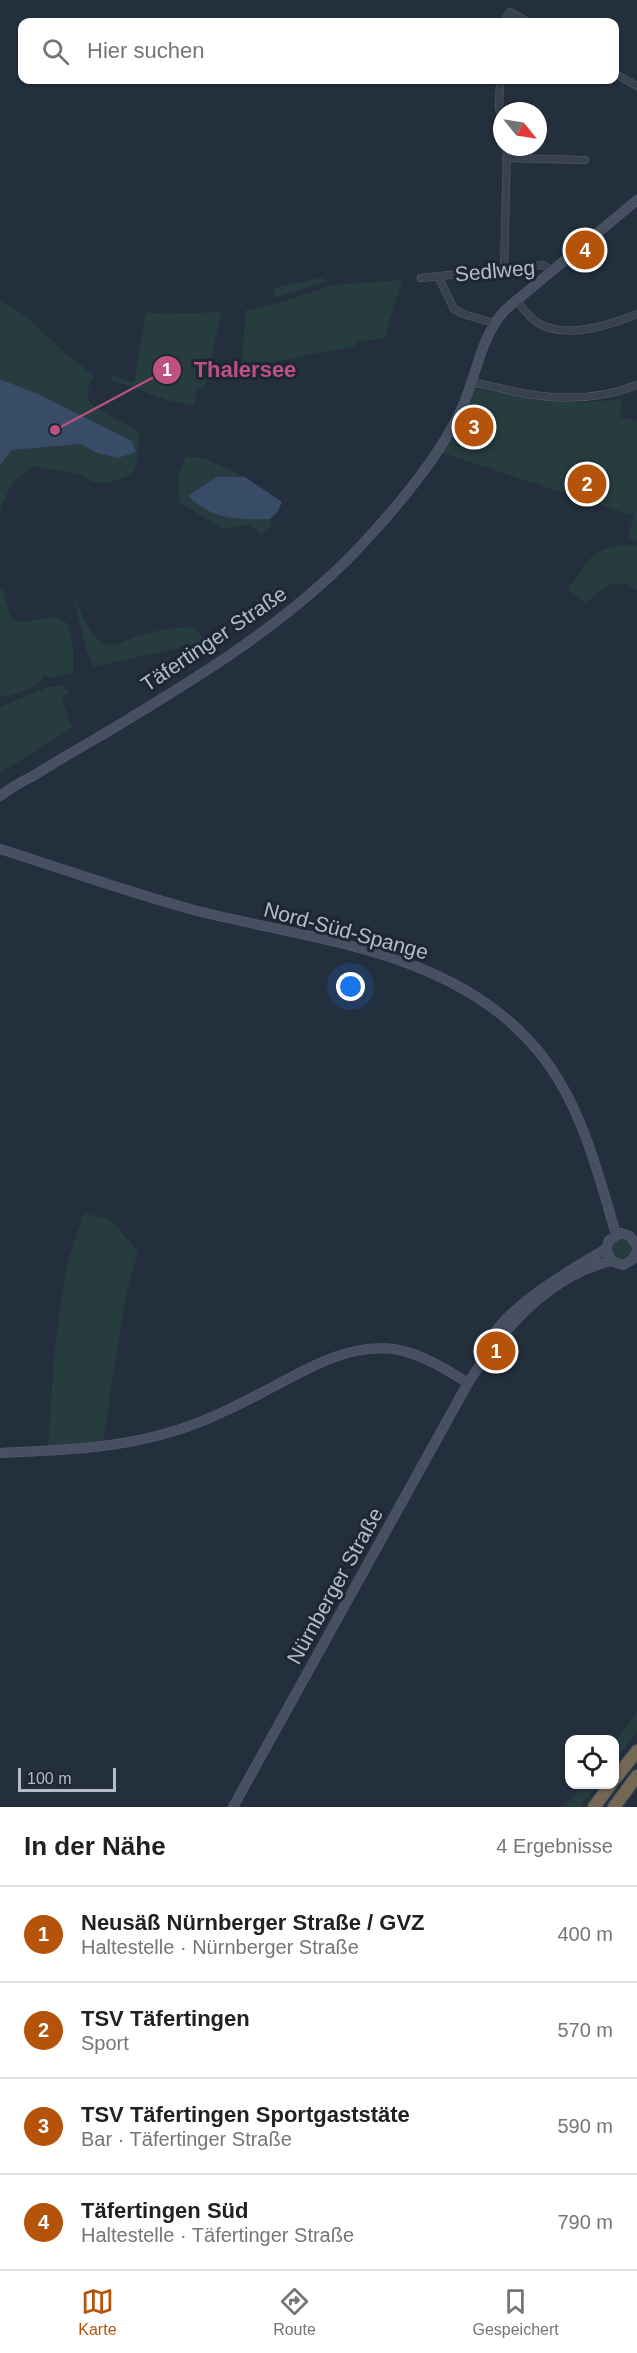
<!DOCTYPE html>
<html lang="de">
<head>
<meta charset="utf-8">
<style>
  :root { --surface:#fff; --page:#f2f2f2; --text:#202124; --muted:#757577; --line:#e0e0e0; --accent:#b45309 }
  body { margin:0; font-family:Arial,sans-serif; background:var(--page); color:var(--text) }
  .controls { position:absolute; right:18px; bottom:18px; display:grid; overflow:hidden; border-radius:12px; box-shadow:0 2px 4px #0004 }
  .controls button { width:54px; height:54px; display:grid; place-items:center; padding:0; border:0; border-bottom:2px solid var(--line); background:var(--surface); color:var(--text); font:30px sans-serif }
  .compass { position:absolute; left:493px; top:102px; width:54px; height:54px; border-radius:50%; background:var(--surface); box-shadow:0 2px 4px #0004; rotate:120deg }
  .scale { position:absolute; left:18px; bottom:15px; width:98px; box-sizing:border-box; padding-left:6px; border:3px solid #b4bcc9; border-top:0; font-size:16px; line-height:21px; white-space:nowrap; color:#b4bcc9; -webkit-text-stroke:4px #1d2633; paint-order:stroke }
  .you { position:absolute; left:351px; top:987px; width:21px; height:21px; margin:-15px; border:4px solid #fff; border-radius:50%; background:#1a73e8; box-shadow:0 0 0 9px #1a73e833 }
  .badge { display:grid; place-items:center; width:39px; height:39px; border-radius:50%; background:var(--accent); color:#fff; font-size:20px; font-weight:700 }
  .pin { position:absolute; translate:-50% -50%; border:3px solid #fff; box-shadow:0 2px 6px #0006 }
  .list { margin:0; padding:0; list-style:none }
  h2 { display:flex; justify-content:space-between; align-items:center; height:78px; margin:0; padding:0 24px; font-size:26px }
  h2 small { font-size:20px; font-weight:400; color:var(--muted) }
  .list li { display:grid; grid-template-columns:39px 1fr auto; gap:18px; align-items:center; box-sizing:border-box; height:96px; padding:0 24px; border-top:2px solid var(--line) }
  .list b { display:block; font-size:22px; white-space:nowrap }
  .list p { margin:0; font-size:20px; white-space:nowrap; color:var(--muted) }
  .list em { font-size:20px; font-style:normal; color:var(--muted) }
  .icon { flex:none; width:33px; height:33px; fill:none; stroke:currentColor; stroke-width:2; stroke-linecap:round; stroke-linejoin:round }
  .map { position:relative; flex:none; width:637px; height:1807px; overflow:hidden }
  .search { position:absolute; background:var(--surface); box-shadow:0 2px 4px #0004; left:18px; right:18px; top:18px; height:66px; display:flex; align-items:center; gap:15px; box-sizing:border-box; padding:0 21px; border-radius:12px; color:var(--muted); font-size:22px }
  .sheet { height:462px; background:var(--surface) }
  nav { display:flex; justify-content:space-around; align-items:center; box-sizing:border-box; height:84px; border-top:2px solid var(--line); background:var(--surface); font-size:16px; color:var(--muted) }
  nav a { display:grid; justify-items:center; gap:3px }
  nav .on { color:var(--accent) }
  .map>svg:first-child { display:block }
  .green { fill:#263c3f }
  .water { fill:#394c67 }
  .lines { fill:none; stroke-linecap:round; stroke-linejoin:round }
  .street-casing { stroke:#565f6c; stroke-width:8 }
  .secondary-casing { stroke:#565f6c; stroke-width:10 }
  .highway-casing { stroke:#434c59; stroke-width:14 }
  .street { stroke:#38414e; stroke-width:7 }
  .secondary { stroke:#465061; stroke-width:9 }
  .highway { stroke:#746855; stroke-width:12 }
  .labels { text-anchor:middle; stroke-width:6; stroke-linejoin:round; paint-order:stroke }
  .street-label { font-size:21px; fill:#b4bcc9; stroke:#1d2633 }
  .leader { fill:none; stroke:#bd5182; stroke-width:2 }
  .callout-dot { fill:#bd5182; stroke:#1d2633; stroke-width:2 }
  .mark-label { font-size:18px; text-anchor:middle; font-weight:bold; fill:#fff }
  .callout-label { font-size:22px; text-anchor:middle; font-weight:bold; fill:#bd5182; stroke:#1d2633; stroke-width:6; stroke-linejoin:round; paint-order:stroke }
</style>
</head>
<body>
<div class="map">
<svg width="637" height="1807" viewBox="0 0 637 1807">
  <rect width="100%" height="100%" fill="#242f3e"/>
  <g class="green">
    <path d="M321,278L328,281L275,298L273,288Z"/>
    <path d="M402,280L384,339L357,341L356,346L241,368L246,310L272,305L334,285Z"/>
    <path d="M0,300L26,316L65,353L94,376C88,385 86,393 90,404L140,432C137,447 139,460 134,472C119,482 95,489 82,475L33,466C12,482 8,487 0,513V465L12,450L81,444L97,453L118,458L136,452L132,441L40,395L0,379Z"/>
    <path d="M146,312L162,314L221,312L206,386L197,389L194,406L170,401L111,380L112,376L134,382Z"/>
    <path d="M473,389L581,403L621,399L620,417L637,421V541L627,538L634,516L440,452L455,434Z"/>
    <path d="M186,457L204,458L245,477H216L188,497L248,519H270L271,527L261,534L250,525L223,529L180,503L178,476Z"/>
    <path d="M634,544L637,546V591L628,584H609L586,603L568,590C593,555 589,549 634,544Z"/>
    <path d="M2,589L12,619L23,622L53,617L67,623L73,646V673L48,678L45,676L32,688L5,697L0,696V590Z"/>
    <path d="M73,595C79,608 91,640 105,644C112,647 120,643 127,640C150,631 170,627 195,627L205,642L94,667L86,649Z"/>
    <path d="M61,685L70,693L61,697L72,728L0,773V707L48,687Z"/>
    <path d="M84,1213L110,1220L138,1251L125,1299L103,1442L48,1446L55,1343L67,1264Z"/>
    <circle cx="621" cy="1249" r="12"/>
    <path d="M637,1712V1732L615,1761V1742Z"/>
    <path d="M582,1785H597L580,1807H565Z"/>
  </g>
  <g class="water">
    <path d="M0,379L40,395L132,441L136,452L118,458L97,453L81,444L12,450L0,465Z"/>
    <path d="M216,477H245L282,502L278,511L270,519C237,520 213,520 188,496Z"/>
  </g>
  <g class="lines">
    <defs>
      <g id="street">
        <path d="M503,22L510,12L528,22"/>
        <path d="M614,73L637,86"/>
        <path d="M500,80L499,109L502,115"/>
        <path d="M506,158L585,160"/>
        <path d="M504,270L507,147"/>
        <path d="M438,276L454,309L463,314L494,323"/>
        <path d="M421,278L543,265L552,270"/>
        <path d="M517,301C524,309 530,319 540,324C567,339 611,325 637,314"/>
        <path d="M472,383C491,385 508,391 527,394C564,400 603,399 637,385"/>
      </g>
      <g id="secondary">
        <path d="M0,796C10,788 23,781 35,775C55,762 76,750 97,738C187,684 280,629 354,553C390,515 435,463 458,416C477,380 477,342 505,310L637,200"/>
        <path d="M0,849C64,869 129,893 194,910C314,941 455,949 539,1052C582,1105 597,1171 616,1234"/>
        <path d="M637,1246L630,1236L621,1233L609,1240L606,1249L611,1261L623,1265L632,1260L637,1252"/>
        <path d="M486,1355C489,1315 574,1268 606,1249"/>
        <path d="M0,1453C57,1450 116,1449 171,1432C203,1423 233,1408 263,1392C304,1371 346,1343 394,1349C420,1353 446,1369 468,1383"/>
        <path d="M233,1807L468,1383C501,1331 548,1276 611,1261"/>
      </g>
      <g id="highway">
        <path d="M614,1780L637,1751"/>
        <path d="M594,1807L611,1784"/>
        <path d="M614,1807L637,1776"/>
      </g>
    </defs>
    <use href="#street" class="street-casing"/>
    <use href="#secondary" class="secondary-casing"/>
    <use href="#highway" class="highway-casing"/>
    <use href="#street" class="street"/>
    <use href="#secondary" class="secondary"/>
    <use href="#highway" class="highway"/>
  </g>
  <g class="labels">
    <g class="street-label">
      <text transform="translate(495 271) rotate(-5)" y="7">Sedlweg</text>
      <text transform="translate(214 639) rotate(-34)" y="7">Täfertinger Straße</text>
      <text transform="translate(346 931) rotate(15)" y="7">Nord-Süd-Spange</text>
      <text transform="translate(335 1586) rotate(-61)" y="7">Nürnberger Straße</text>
    </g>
  </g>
  <path class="leader" d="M55 430L167 370"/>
  <g class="callout-dot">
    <circle cx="55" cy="430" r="6"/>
    <circle cx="167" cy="370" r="15"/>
  </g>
  <g class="mark-label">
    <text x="167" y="376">1</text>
  </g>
  <g class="callout-label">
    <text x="245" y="377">Thalersee</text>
  </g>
</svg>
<div class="controls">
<button><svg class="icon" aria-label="locate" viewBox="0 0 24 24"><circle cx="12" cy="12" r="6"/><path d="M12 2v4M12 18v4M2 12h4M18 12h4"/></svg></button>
</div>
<svg class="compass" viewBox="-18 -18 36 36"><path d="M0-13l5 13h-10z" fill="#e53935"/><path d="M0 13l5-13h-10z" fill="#757577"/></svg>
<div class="scale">100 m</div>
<div class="you"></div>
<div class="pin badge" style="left:496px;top:1351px">1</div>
<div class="pin badge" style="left:587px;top:484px">2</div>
<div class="pin badge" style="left:474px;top:427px">3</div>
<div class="pin badge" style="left:585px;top:250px">4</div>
<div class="search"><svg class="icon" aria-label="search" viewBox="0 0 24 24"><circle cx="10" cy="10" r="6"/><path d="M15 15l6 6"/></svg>Hier suchen</div>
</div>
<section class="sheet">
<h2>In der Nähe<small>4 Ergebnisse</small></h2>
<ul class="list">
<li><span class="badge">1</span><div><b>Neusäß Nürnberger Straße / GVZ</b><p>Haltestelle · Nürnberger Straße</p></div><em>400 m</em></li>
<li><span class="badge">2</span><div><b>TSV Täfertingen</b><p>Sport</p></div><em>570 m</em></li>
<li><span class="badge">3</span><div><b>TSV Täfertingen Sportgaststäte</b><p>Bar · Täfertinger Straße</p></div><em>590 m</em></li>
<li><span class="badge">4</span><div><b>Täfertingen Süd</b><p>Haltestelle · Täfertinger Straße</p></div><em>790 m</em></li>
</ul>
</section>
<nav>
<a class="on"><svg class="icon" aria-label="map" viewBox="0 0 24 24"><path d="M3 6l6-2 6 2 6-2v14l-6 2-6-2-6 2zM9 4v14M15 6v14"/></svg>Karte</a>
<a><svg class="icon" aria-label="directions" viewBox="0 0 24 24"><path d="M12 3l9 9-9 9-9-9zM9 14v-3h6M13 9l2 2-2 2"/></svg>Route</a>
<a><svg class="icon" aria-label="saved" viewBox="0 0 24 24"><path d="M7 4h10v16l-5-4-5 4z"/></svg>Gespeichert</a>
</nav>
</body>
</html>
